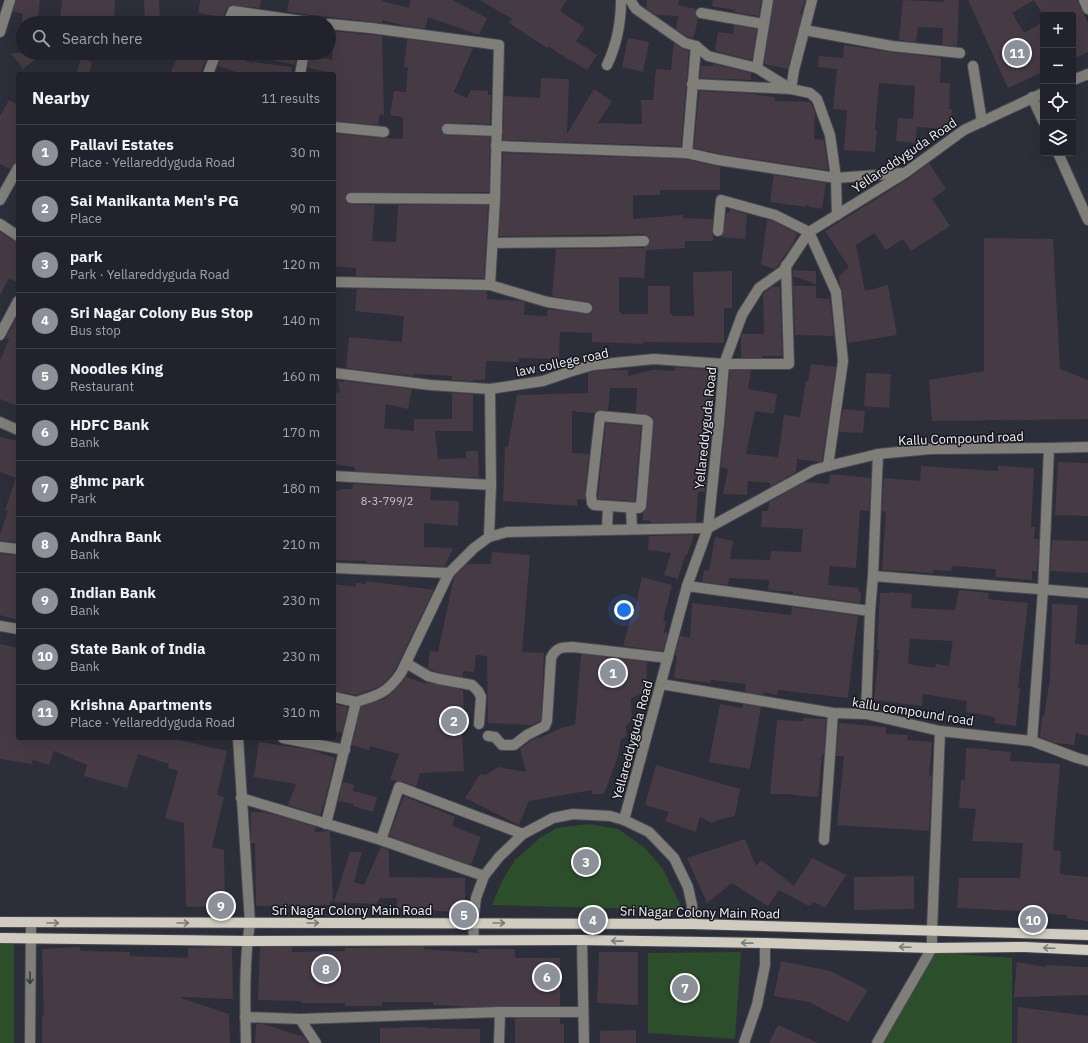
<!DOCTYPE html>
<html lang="en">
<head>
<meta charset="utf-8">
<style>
  :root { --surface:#21222b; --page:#292a33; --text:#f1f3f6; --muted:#a2a4a9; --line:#3e3f47; --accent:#8c9099 }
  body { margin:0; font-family:"IBM Plex Sans",sans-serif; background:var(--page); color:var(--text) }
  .controls { position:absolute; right:12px; top:12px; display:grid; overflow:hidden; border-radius:4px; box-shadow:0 4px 16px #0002 }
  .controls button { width:36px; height:36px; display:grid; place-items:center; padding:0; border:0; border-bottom:1px solid var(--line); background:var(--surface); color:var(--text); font:20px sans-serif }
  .you { position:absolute; left:624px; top:610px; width:14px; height:14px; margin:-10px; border:3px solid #fff; border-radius:50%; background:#1a73e8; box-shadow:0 0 0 6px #1a73e833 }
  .badge { display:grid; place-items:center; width:26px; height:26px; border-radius:50%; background:var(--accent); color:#fff; font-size:13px; font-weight:700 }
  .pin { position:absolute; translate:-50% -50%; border:2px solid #fff; box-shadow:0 1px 4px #0006 }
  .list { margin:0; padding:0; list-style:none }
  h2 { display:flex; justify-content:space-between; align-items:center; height:52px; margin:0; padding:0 16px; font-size:17px }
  h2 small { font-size:13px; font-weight:400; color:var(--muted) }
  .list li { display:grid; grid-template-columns:26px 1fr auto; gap:12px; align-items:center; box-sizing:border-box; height:56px; padding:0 16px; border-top:1px solid var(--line) }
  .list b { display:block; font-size:15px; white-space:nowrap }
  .list p { margin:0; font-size:13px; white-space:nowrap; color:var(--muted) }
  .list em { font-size:13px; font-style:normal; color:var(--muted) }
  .icon { flex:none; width:22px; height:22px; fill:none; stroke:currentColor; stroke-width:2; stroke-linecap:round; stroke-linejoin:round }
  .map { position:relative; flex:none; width:1088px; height:1043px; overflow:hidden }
  .search { position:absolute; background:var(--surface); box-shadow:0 4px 16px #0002; left:16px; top:16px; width:320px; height:44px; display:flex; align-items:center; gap:10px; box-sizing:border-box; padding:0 14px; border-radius:22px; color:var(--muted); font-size:15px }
  .panel { position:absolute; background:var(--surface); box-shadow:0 4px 16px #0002; left:16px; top:72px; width:320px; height:668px; border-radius:4px }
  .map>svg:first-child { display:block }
  .green { fill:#2d4e2b }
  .building { fill:#463b44; fill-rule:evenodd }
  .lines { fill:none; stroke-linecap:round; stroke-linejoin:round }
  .minor-casing { stroke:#484954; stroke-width:12 }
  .major-casing { stroke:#484954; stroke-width:12 }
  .minor { stroke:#7f7e78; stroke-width:10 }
  .major { stroke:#d0cdc0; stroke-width:10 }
  .oneway { stroke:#7c7b76 }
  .oneway2 { stroke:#3b3a3c }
  .labels { text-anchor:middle; stroke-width:3; stroke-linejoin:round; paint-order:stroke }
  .number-label { font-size:11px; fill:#c6c4cc }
  .street-label { font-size:13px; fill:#f1f2fa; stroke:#16161c }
</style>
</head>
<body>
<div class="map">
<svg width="1088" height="1043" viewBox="0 0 1088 1043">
  <rect width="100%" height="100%" fill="#2c2e39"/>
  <g class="green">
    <path d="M589,824L618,829L644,847L663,869L683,910L492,905L502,881L515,860L540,838L557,828Z"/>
    <rect x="0" y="940" width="14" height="103"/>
    <path d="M741,952L735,1039L648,1033V953Z"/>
    <path d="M932,952L1012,958V1043H883Z"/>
  </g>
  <g class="building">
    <path d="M16,0H40L38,16H36L35,23H22L23,14L13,11Z"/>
    <path d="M62,0H115L114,23H61L60,22Z"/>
    <path d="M144,0H159L160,23H145Z"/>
    <path d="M200,0H261L260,8L231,5L227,8L223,17L198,13Z"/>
    <path d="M289,0H382V1L409,8L410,0H452L487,18L479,35L428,17L425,29L406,26L382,20V23L287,12Z"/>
    <path d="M480,0H567L560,11L585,28L576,41L597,55L587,70L569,59V60L548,46L547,48L509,23L512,19Z"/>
    <path d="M647,0H679L678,5L696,9L695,12V15L698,19L694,37L693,36V38L688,37L676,29L678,16L656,15L646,8Z"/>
    <path d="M713,0H761L759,16L735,12V10L712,6Z"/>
    <path d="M774,0H805L800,14H802L788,69L764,64Z"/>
    <path d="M903,0L944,2V0H959L957,46L942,45L943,28L918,27L916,42L899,40Z"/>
    <path d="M968,0H1034L1012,13L1024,33L1043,22V72L1008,88Z"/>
    <path d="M1034,0H1077L1088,23V52L1073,59V15H1043Z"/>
    <path d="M237,18L259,21V23H235Z"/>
    <path d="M734,25L757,29L752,60L715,51L718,32L733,34Z"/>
    <path d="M333,31L382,36L384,115L380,114L378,125L334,121V73L308,68L310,55L332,60Z"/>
    <path d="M628,38L649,42L643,72L622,67Z"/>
    <path d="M407,39L473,48L454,92L467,98L471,90L488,91V95H491L490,124L447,123L442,125L441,129V132L446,135L490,137L489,192H351L346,194L345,198V201L347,203L351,204L375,205L372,241L396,242L398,205H488L484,278L356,276V268L334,266V170L336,134L383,138L403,139V117L390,115L394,91L406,92L408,68L404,67Z"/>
    <path d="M674,43L682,48L689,51L681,146L503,140L504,96L540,98L541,78L569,79L567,134L594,89L612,101L598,123L641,124L642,123L641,100H653L656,69L671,70Z"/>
    <path d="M844,45L891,52L941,58L940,83H950L949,109H952L951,129L917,127L915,143L896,141L898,118L913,119L915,86L879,83L875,130H877L875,152L844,150L847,110L833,109L837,69L818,67L819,56L843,58Z"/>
    <path d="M11,53H44L23,69Z"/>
    <path d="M179,53H209L200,74H170Z"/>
    <path d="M222,53L253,63L254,62L292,67L291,74H242L218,66Z"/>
    <path d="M264,53H297L295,65L264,58Z"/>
    <path d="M81,58L92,62L89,74H76Z"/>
    <path d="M713,64L751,73V80L700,78L701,66H713Z"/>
    <path d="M699,91L756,94V95L775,97V101L810,102L815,112L814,139L824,140L828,170L719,154L694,148Z"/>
    <path d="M9,100L18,105V162L14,163L10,169L0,164V116Z"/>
    <path d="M503,153L686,159L720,167V190H660V195H633V219L683,215V218L713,219L712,231V234L714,236H713V241H685V248L646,250L644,278L619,277V312H621V314H648V286H670V314H672V316H694L693,272L732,271V308H724V343L646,342H643V344L592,342V333L560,332L559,359L519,358V362L486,361L485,380H473V381L452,380V376L414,374V376L346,368L349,337L402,342L404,316L355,311L357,289L486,291V294H488L487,299L520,301L525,302L524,315L547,316L548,309L589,314L592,312L593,309V305L591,303L552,296L556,249L644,248L649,244L650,241V238L644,234L499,236Z"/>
    <path d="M929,163L946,189L932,199L950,226L911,251L903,239L886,250L874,233L856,245L865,291L888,285L897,335L848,343L842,291L840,285L839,276L849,267L825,231L908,179Z"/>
    <path d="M774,175L826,183L822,209L810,207L807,204L806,207L770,202Z"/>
    <path d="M730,209L747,214L745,239L721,237L723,234L724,232L726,213L730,212Z"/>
    <path d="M767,220L773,221L797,233L793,244L780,262L778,266L774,269L761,265Z"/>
    <path d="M0,232L14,241L18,242V283L9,278L0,295Z"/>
    <path d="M984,238L1053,239L1060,369L1088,380V419L932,421L929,380L984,371Z"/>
    <path d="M793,270L816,271V284L793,276Z"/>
    <path d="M793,286H816V298L830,299L834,336L795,335Z"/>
    <path d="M772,287H780L782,356H762V358H741V337L742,334H764L763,294Z"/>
    <path d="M18,315V406L0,399V360L9,340L6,338Z"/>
    <path d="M811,364L836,367L822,461L820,462L797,459L796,472L770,487V483L748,481L747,495L723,494L728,469L721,467L730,370H751L748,389L777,394L774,414L755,411L746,454L778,457L784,415L800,417L806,381H808Z"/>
    <path d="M675,367L717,370L705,492H698L696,522L651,523V521L643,520V513L647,507L654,422L653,418L650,415L646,414L636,413L637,388H610L608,410H598L594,413L572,411V453L589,454L585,494V500L577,499V506L503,501L505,447H508L517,395L588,393V373L594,371L611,370H628V376L653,370L675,371Z"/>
    <path d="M866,373L891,374L889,408L864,406Z"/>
    <path d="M338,381L344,382V381L412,389L408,409L386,404L384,428L414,431V419H452V393L473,394V431H435L438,459L466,458V451H478L479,478L355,471V467L334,464V392L340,393Z"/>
    <path d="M843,409L865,411L863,433L839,432Z"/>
    <path d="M606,423L641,426L635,501L598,499V495Z"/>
    <path d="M0,437L18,441V542L0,541V534L8,511L5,510L16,478L0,472Z"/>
    <path d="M1058,462L1088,463V516L1055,515Z"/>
    <path d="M921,466L998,471V466L1034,468L1031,527H1035L1034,539H1039L1037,571H1032V580L995,577L996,569L952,566L951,571L933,570V573L882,570L886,512L882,511L884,478L920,481Z"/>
    <path d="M830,474L871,478L869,511L860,510L856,568L830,566L828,585L858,588V591L861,592L860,603L793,594V592L768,590L769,580L729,578L728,585L702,582L704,570L709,571L715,537L733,541L730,559L770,560L771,551L801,552L803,529L761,527L762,511H768L769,502L805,482L829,484Z"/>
    <path d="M353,484L431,488L430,500L459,501L458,526L424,523V547L453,548L445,566L367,563V561L334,560V491H339V489H352Z"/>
    <path d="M694,535L687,555H685L678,579L664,575L671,553L648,550L649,536Z"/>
    <path d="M1052,540L1088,541V573L1050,571Z"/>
    <path d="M492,552L530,555L522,652L544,653L541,720L540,721L532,725L488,723L487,656L476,655L474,672L463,671V677L440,673L428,668L430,651L438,652L454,577L467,564H491Z"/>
    <path d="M0,554L18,555V620L0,615Z"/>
    <path d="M642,577L672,585L663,620L666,621L664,632L668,633L663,651L623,646L633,610H635Z"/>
    <path d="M366,581L434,590L395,670L387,680L379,687L356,695L334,691V584L355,587L356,583L366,584Z"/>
    <path d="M959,590L989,593L988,599L1028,603L1018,688H1020L1016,726L995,723V717L966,712L967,701L923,694L922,706L874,700L879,650H877L880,593H889L890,592L912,594L911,608L955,610ZM910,639L953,641L949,666L936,664L935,668L908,664Z"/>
    <path d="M692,603L791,615L792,607L858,616L853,653L848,698L778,690L777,695L764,692L763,695L745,692L746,684L711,680L710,683L674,678L677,656L675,655L680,636L690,638Z"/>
    <path d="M1052,604L1078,605L1075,644L1088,645V736L1076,733L1074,745L1055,743L1040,737L1042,717H1044L1050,679Z"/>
    <path d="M0,644L18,648V738H170L227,751L217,795L224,797L212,847L224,850L225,906L186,907L184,823L165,818L178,771L168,768L169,764L138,754L127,788L84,776L87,765L54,751L49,765L33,760L32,764L0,759Z"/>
    <path d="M581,654L647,662L646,692L631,698L632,721L626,726L627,736L621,739L617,759L604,794H592V790L529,801L519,825L465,798L480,774L486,775L498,767L526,772L520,749L533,739L540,737V738L564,727L575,725Z"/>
    <path d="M406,677L426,684L427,682L463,690L464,712H469L466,732L462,731L464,771L420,773L416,787L401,781H396L390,779L399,754L370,746L369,750L352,745L361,707L386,698L396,689Z"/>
    <path d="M334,704L348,707L342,733L334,731Z"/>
    <path d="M720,704L742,708L743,704L761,707L750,769L709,762Z"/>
    <path d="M803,718L826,719L824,755H822L818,797L793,795V794H770L777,720L803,721Z"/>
    <path d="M839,723L886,727V734L908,735L907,740L932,742L929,775L932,776L929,831L837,825L844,756H836Z"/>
    <path d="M259,742L312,750L335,758L325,800L320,815L288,805L296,784L254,777Z"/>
    <path d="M966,748L988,749V750L1011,752L1010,761L1060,764L1053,850L1061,851L1060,874L1088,877V921L1067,918V915L1018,911L957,908L959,878H1020L1023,843L972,841L976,809L959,808L961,780H965Z"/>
    <path d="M656,765L740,789L735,816L721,819L712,823L700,817L696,832L665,821L669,812L645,805Z"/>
    <path d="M343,782L354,785L353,791L377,797L373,812L353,806L354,804L338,801Z"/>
    <path d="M404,796L455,817L452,826L481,837L471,865L389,836Z"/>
    <path d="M251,812H264L316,827L314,832L330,831L333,902L330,901V905L256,906L255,843H251Z"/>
    <path d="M745,839L756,866L761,860L794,886L812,858L846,875L825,908L814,902L809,906L779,890L768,906L732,883L707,903L687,858Z"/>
    <path d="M381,847L389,850V877L465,878V912L434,911V909L397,908V898H380L376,904L334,902L350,852H362L354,882L364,885Z"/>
    <path d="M914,876V909L854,910V877Z"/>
    <path d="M80,947V951L130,952V956L188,958V948L232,947L233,999L181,997V998L229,1014L230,1043H42V1016H44L42,949Z"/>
    <path d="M260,947H292V952L345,951V948L424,947V949L478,953V949H515V958H560V1006L468,1007L433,1005V1002H382V1006H345V1003H301V1001L258,1000Z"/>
    <path d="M599,952H638V1005L597,1003Z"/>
    <path d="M781,961L830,971L868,990L848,1022L809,1002L774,996Z"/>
    <path d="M1017,962L1046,967V965L1088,967V995L1014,997Z"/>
    <path d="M1018,1007L1088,1016V1043H1017Z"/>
    <path d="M515,1018H560V1024H564V1043H515Z"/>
    <path d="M256,1024H263L304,1037L308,1043H255Z"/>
    <path d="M778,1025L818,1043H769Z"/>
    <path d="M427,1027V1028L480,1029V1043H380V1028Z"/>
    <path d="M636,1030V1043H600V1031Z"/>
  </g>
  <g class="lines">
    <defs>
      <g id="minor">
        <path d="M630,0L636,9L685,43L696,46L708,56L757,68L791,89L810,93L817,99L830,135L836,178L837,215"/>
        <path d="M1084,0L1088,9"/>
        <path d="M701,13L764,24"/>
        <path d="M228,23L233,11L316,23"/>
        <path d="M329,24L371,28L499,45L495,199L490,285"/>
        <path d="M804,30L892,46L960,53"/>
        <path d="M0,32L10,0"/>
        <path d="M607,65C617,44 621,24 621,0"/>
        <path d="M973,66L982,122"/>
        <path d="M757,68L768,0"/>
        <path d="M208,74L216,53"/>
        <path d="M300,74L304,53"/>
        <path d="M1073,80L1088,74"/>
        <path d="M692,84L791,89L794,70L812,0"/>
        <path d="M1032,97L1043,121"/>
        <path d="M334,127L384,132"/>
        <path d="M447,129L497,131"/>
        <path d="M496,146L687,153L718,160L836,178L903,173"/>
        <path d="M687,153L696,46"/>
        <path d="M1058,153L1088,220"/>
        <path d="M351,198L495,199"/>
        <path d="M0,200L18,168"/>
        <path d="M0,224L18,236"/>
        <path d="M718,231L721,200L775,215L809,232L836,292L843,361L828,466"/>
        <path d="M493,243L603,242L644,241"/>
        <path d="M334,282L490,285L547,302L587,308"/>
        <path d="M0,335L18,301"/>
        <path d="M334,373L430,385L490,389L543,381L569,372L593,365L654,359L724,364H789L786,265"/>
        <path d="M600,416L645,420L647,421L648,422L641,506L639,508L594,505L592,503L591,495Z"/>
        <path d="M0,422L18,430"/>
        <path d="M334,476L491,485"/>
        <path d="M631,508L632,529"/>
        <path d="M607,530L608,507"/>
        <path d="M489,537L507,532L708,528L814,470L828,466L878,454L930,449L1049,448L1088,447"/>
        <path d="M0,547L18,549"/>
        <path d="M334,568L449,573"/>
        <path d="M873,576L878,454"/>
        <path d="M687,586L870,611L873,576L1088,593"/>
        <path d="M0,626L18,629"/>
        <path d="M406,663L428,676L439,679L472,685L478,691L481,697L479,724"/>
        <path d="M661,684L833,713L866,714L940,731L1032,741L1077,758L1088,761"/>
        <path d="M334,697L356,702"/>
        <path d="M866,714L870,611"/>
        <path d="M488,736L495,737L502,745H514L527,735L545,726L547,721L551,658C556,647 563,647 573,647L668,658"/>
        <path d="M238,738L250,923C244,961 245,1004 246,1043"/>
        <path d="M283,738L345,750"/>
        <path d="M1032,741L1043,590L1049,448"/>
        <path d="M241,798L381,840L484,876"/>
        <path d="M624,820L687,586L708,528L719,423L724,364L742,315L759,288L783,271L809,232L905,173L964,130L1043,93"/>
        <path d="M326,824L356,702C379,695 387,693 401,673L449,573L474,548L489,537L491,485L490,389"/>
        <path d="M381,840L399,787L523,834"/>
        <path d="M824,840L833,713"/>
        <path d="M474,940L473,923L476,898L484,876L499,857L523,834L553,818L573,814L610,816L624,820L649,832L674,858L688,887L692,905V924"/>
        <path d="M582,940L584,1043"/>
        <path d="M500,1012H583"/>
        <path d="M245,1017L300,1019L500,1012L499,1043"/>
        <path d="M300,1019L316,1043"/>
        <path d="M30,1043L31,923"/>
        <path d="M744,1043L757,1005L765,965V943"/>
        <path d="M877,1043L932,948V930L940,731"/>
      </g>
      <g id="major">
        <path d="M0,922L692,924L1088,935"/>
        <path d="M0,938L247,941L582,940L765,943L932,948L1025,947L1088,950"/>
      </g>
    </defs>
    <use href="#minor" class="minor-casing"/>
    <use href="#major" class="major-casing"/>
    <use href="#minor" class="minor"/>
    <use href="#major" class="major"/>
  </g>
  <defs><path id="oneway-shaft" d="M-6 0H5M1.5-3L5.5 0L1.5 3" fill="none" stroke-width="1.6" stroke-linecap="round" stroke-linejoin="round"/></defs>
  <g class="oneway">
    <use href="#oneway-shaft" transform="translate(53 923)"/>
    <use href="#oneway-shaft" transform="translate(183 923)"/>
    <use href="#oneway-shaft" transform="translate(313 923)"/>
    <use href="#oneway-shaft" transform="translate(499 923)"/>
    <use href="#oneway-shaft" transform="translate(617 941) rotate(-179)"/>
    <use href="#oneway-shaft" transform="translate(747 943) rotate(-179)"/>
    <use href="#oneway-shaft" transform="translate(905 947) rotate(-178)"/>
    <use href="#oneway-shaft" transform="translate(1049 948) rotate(-178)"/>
  </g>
  <use class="oneway2" href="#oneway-shaft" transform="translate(30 978) rotate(90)"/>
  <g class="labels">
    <g class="number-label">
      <text x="387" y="505">8-3-799/2</text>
    </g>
    <g class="street-label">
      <text transform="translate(904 155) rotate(-34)" y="5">Yellareddyguda Road</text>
      <text transform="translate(562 362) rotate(-12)" y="5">law college road</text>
      <text transform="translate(705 428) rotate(-84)" y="5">Yellareddyguda Road</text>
      <text transform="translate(961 438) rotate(-2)" y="5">Kallu Compound road</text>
      <text transform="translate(913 711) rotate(9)" y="5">kallu compound road</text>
      <text transform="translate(632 740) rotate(-75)" y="5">Yellareddyguda Road</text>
      <text x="352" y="915">Sri Nagar Colony Main Road</text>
      <text transform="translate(700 912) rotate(1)" y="5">Sri Nagar Colony Main Road</text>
    </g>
  </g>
</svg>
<div class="controls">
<button>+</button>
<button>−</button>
<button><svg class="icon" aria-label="locate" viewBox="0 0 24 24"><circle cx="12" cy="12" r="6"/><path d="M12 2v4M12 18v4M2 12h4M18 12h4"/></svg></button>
<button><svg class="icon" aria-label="layers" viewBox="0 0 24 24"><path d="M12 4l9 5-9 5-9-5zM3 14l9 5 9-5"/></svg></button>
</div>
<div class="you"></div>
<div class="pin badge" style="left:613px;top:673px">1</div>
<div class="pin badge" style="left:454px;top:721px">2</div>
<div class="pin badge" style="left:586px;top:862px">3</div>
<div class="pin badge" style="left:593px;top:920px">4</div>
<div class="pin badge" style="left:464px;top:915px">5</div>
<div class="pin badge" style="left:547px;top:977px">6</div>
<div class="pin badge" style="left:685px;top:988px">7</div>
<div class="pin badge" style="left:326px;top:969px">8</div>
<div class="pin badge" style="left:221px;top:906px">9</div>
<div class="pin badge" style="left:1033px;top:920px">10</div>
<div class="pin badge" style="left:1017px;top:53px">11</div>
<div class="search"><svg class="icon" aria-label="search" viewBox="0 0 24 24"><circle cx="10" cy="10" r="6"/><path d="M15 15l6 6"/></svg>Search here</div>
<section class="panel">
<h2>Nearby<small>11 results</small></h2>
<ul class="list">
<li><span class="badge">1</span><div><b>Pallavi Estates</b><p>Place · Yellareddyguda Road</p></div><em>30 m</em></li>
<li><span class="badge">2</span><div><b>Sai Manikanta Men's PG</b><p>Place</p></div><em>90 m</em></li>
<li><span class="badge">3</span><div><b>park</b><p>Park · Yellareddyguda Road</p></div><em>120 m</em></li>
<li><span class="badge">4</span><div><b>Sri Nagar Colony Bus Stop</b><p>Bus stop</p></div><em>140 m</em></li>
<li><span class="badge">5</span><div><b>Noodles King</b><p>Restaurant</p></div><em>160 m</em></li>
<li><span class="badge">6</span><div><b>HDFC Bank</b><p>Bank</p></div><em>170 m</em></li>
<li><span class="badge">7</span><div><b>ghmc park</b><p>Park</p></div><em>180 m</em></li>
<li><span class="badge">8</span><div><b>Andhra Bank</b><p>Bank</p></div><em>210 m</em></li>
<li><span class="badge">9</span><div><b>Indian Bank</b><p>Bank</p></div><em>230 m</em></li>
<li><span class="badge">10</span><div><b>State Bank of India</b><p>Bank</p></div><em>230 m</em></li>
<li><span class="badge">11</span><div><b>Krishna Apartments</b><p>Place · Yellareddyguda Road</p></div><em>310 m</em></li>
</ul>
</section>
</div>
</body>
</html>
